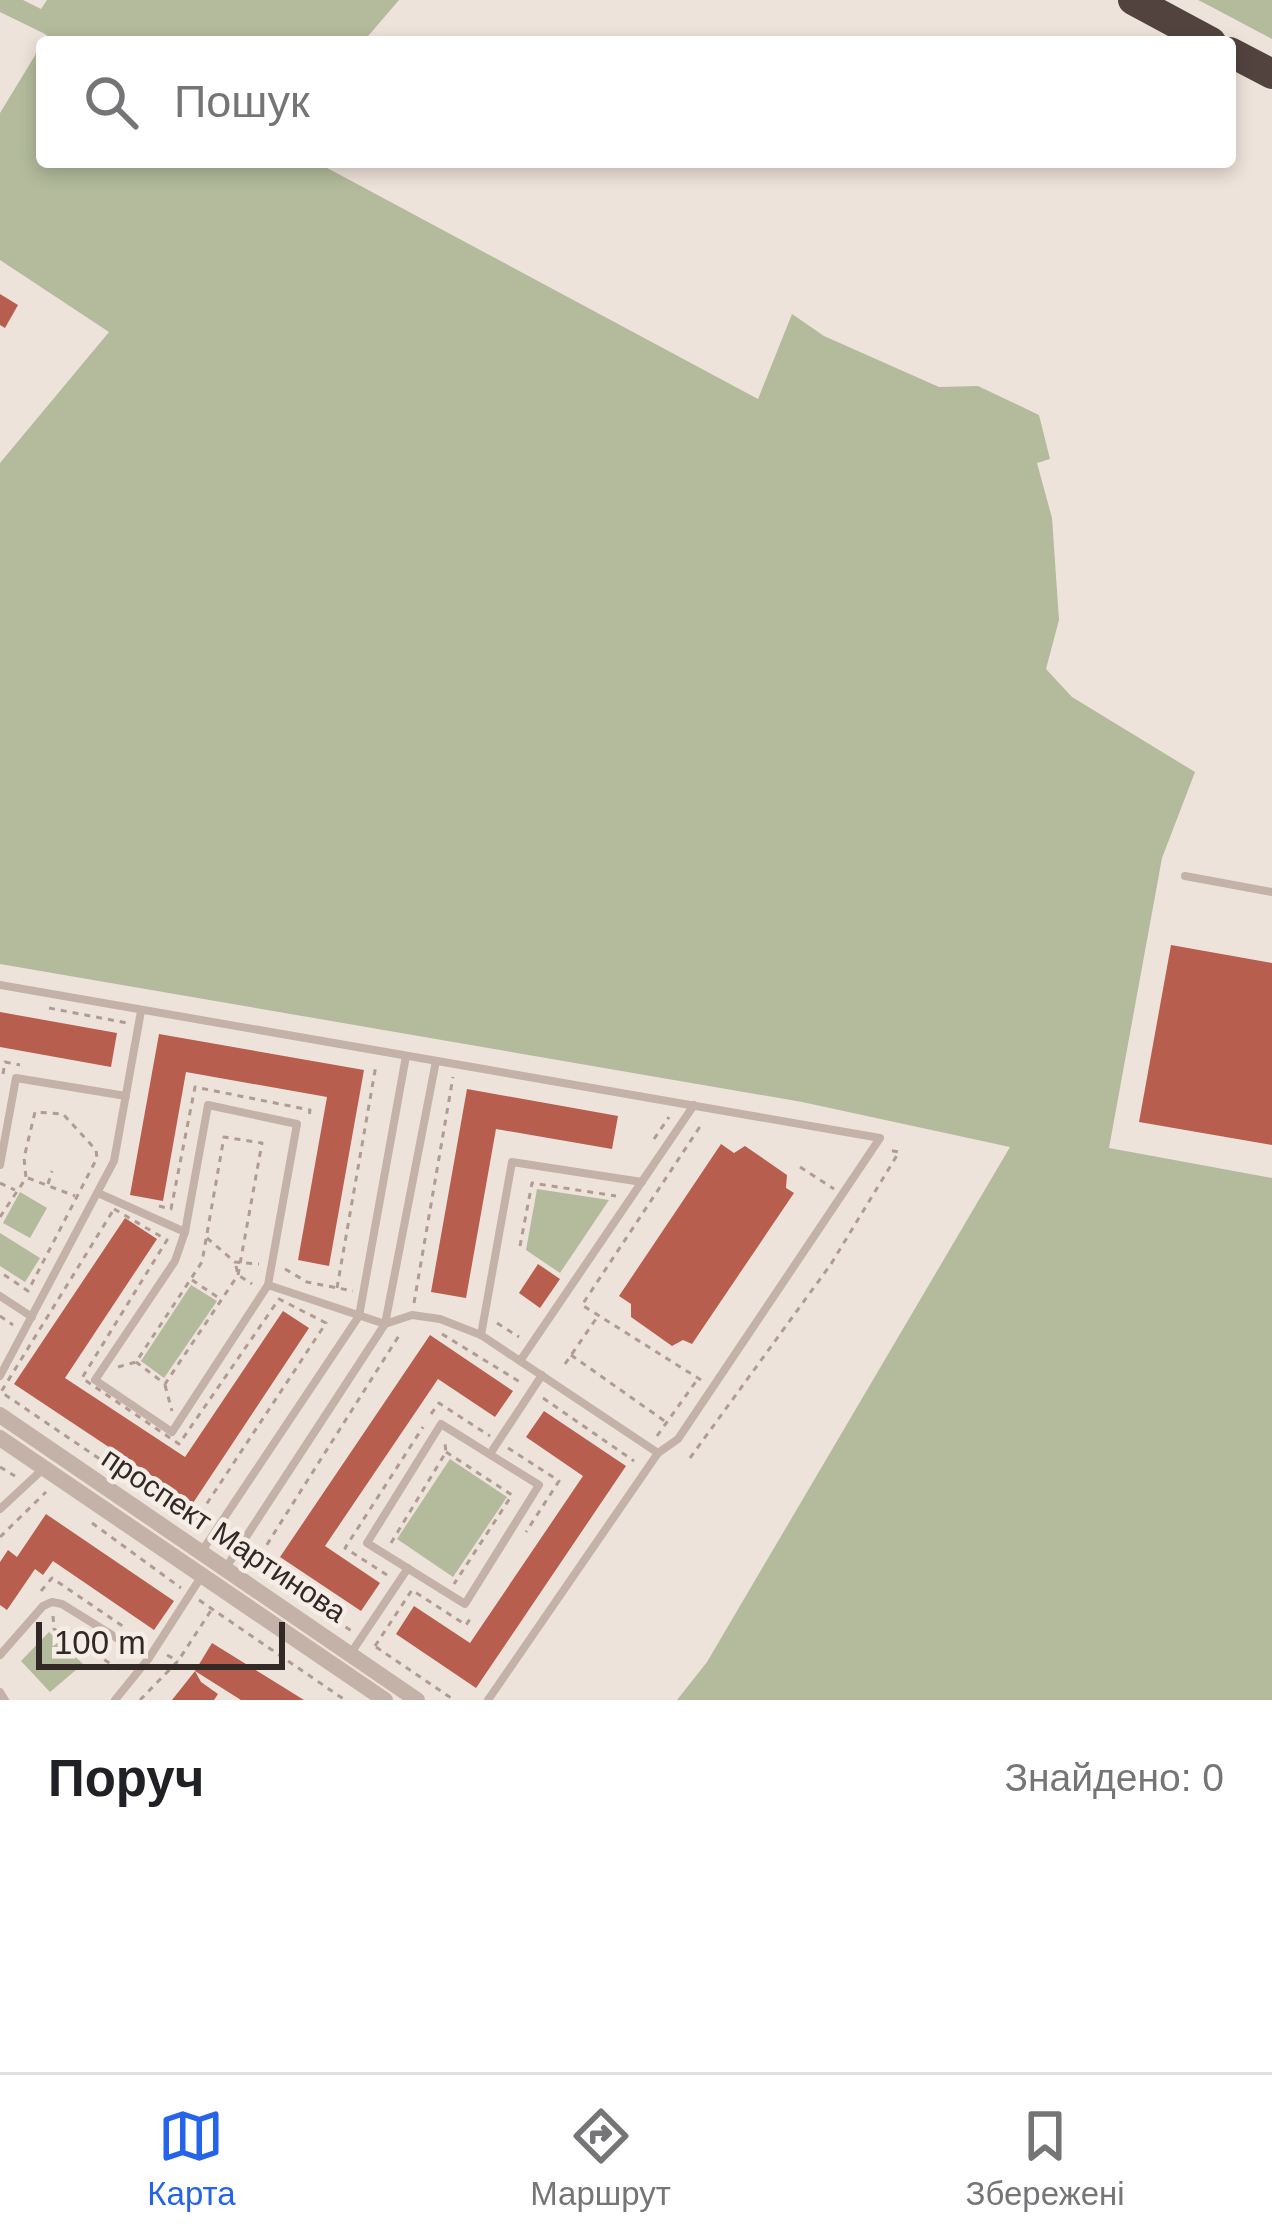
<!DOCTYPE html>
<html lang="uk">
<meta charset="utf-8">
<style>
body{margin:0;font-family:Arial,sans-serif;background:#f2f2f2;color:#202124}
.scale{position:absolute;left:36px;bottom:30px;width:249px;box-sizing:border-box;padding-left:12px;border:6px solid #322927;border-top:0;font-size:33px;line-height:42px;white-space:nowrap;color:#322927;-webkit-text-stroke:9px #f6ede6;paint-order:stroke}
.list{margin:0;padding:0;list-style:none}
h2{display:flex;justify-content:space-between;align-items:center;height:156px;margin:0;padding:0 48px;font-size:51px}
h2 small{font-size:39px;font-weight:400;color:#757577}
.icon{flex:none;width:66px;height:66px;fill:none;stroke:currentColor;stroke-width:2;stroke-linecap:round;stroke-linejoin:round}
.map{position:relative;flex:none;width:1272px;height:1700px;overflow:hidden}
.search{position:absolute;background:#fff;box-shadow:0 6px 18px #0003;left:36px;right:36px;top:36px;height:132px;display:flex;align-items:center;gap:30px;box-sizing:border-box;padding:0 42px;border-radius:12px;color:#757577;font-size:45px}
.sheet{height:372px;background:#fff}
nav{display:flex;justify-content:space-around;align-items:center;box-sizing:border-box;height:168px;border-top:3px solid #e0e0e0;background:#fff;font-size:33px;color:#757577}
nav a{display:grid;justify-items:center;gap:6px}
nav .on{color:#2563eb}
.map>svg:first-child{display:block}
.green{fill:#b3bb9c}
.building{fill:#b75e4f}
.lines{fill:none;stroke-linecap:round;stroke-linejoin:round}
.path{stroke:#b09c92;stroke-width:3;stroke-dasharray:6 6;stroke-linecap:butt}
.lane{stroke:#c4b2a8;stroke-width:8}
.street{stroke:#c4b2a8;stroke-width:16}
.highway{stroke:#52433f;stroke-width:30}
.labels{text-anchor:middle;stroke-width:9;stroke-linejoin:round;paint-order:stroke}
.street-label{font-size:30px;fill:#322927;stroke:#f6ede6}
</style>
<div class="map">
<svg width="1272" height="1700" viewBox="0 0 1272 1700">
<rect width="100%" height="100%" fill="#eee3da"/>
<g class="green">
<path d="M0,0H23L41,9L47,0H399L363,42H43L47,35L0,12Z"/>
<path d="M1198,0H1272V39L1206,4Z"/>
<path d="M42,44V162H316L758,399L792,314L824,336L939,387L978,386L1039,415L1050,459L1037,463L1052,518L1059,620L1046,669L1072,697L1195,772L1162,858L1109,1148L1272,1178V1700H677L707,1662L1010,1147L802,1102L0,964V463L109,332L0,260V113Z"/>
<path d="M537,1189L609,1200L560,1273L526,1250Z"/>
<path d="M20,1192L47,1208L30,1238L3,1223Z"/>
<path d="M0,1233L40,1258L25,1282L0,1266Z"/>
<path d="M191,1285L217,1301L164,1378L141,1361Z"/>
<path d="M450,1459L507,1497L453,1577L397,1539Z"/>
<path d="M49,1632L83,1664L50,1692L21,1661Z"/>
</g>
<g class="building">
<path d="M0,294L18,305L5,328L0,325Z"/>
<path d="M1171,945L1272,963V1145L1139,1122Z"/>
<path d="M0,1012L117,1033L111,1067L0,1047Z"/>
<path d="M159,1034L364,1070L329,1266L298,1260L327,1097L186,1072L163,1201L130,1195Z"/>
<path d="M467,1089L618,1116L612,1149L496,1129L466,1298L431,1292Z"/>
<path d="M721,1144L734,1153L745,1146L787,1175L786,1188L794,1193L692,1344L683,1340L672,1346L631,1317V1304L619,1296Z"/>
<path d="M125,1218L157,1239L65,1378L185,1457L283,1311L309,1328L193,1503L14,1384Z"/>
<path d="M538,1264L560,1279L540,1308L519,1293Z"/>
<path d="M430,1335L513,1391L495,1417L438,1379L325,1546L380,1583L361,1611L280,1557Z"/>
<path d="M544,1411L626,1466L476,1688L396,1634L414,1606L470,1643L583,1476L526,1437Z"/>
<path d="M46,1514L174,1601L154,1630L53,1561L43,1575L35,1569L7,1610L0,1605V1562L8,1550L17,1557Z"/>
<path d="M212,1643L304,1700H241L195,1671Z"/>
<path d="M195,1671L201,1682L218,1694L214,1700H172Z"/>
</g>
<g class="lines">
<g class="path">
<path d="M49,1008L127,1023"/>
<path d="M3,1074L5,1062L20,1065"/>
<path d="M654,1139L669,1117"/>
<path d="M800,1167L834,1189"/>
<path d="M28,1178L75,1196"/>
<path d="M0,1183L15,1190"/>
<path d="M48,1184L52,1171"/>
<path d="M159,1206L171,1209L195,1087L310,1110L309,1117"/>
<path d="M114,1209L167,1240L82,1378L179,1444L279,1299L326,1323L194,1523L1,1392Z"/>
<path d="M0,1217L26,1178L24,1158L35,1112L63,1114L96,1150L97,1158L28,1291L0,1272"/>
<path d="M207,1238L235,1262L259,1264"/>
<path d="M520,1246L532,1183L616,1196"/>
<path d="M236,1266L238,1275L252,1284"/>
<path d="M285,1269L307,1282L353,1291"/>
<path d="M192,1280L219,1298"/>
<path d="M337,1288L376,1065"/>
<path d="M414,1303L453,1077"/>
<path d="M0,1316L13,1325"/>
<path d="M497,1323L519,1337"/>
<path d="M442,1334L520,1382"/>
<path d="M571,1355L666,1422"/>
<path d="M565,1364L598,1316"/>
<path d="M118,1367L136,1362L202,1262L224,1137L262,1143L238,1275L165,1384L136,1362"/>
<path d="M701,1380L582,1305L703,1122"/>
<path d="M165,1385L172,1411"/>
<path d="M543,1398L634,1461"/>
<path d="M431,1414L439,1403L490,1436"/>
<path d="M657,1436L697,1380"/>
<path d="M508,1448L559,1481L526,1532"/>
<path d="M446,1452L512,1495L454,1584"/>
<path d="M690,1458L831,1264L899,1152L887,1150"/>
<path d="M0,1467L15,1476"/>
<path d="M92,1523L181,1588"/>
<path d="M0,1537L46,1492"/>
<path d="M391,1543L446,1452L445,1444"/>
<path d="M246,1560L353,1632"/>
<path d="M254,1565L400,1334"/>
<path d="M387,1575L345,1548L423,1427"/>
<path d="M41,1591L52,1578L124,1627"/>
<path d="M199,1600L345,1700"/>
<path d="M53,1616L54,1629L121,1670"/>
<path d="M375,1646L412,1590L466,1625L472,1616"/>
<path d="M376,1647L454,1700"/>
<path d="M167,1655L178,1661"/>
<path d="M140,1700L178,1661L212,1609"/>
</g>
<g class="lane">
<path d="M1185,876L1272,892"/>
<path d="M0,985L880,1138L678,1439L658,1453L488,1700"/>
<path d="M208,1105L297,1124L268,1285L172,1432L95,1380L175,1261L185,1232Z"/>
<path d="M0,1165L16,1078L126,1096"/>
<path d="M98,1193L185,1232"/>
<path d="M268,1285L385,1324L412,1315L440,1319L481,1335L658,1453"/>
<path d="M0,1296L32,1317"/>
<path d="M481,1335L512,1162L642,1182"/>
<path d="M520,1361L694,1105"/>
<path d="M0,1376L114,1161L141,1011"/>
<path d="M441,1424L539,1485L465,1604L367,1543Z"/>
<path d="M490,1454L542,1375"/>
<path d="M0,1509L43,1469"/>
<path d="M202,1551L359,1316L406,1056"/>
<path d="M227,1566L385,1324L436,1061"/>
<path d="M351,1653L408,1568"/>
<path d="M0,1655L43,1606L52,1602L62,1604L149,1658L201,1577"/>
<path d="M0,1692L5,1700"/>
<path d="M115,1700L149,1658"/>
</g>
<g class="street">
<path d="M0,1415L417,1700"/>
<path d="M0,1438L385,1700"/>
</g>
<g class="highway">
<path d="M1133,0L1211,42"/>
<path d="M1230,52L1272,74"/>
</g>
</g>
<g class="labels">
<g class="street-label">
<text transform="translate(224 1535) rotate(34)" y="10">проспект Мартинова</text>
</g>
</g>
</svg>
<div class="scale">100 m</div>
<div class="search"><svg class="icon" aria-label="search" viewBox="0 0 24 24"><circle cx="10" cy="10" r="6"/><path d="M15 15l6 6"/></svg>Пошук</div>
</div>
<section class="sheet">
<h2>Поруч<small>Знайдено: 0</small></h2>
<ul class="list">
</ul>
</section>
<nav>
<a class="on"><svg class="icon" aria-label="map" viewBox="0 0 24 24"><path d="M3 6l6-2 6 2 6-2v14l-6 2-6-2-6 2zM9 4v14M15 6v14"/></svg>Карта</a>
<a><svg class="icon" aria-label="directions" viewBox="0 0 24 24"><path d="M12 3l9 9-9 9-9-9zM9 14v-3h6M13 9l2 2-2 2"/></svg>Маршрут</a>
<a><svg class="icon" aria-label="saved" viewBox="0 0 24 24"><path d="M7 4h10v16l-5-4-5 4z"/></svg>Збережені</a>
</nav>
